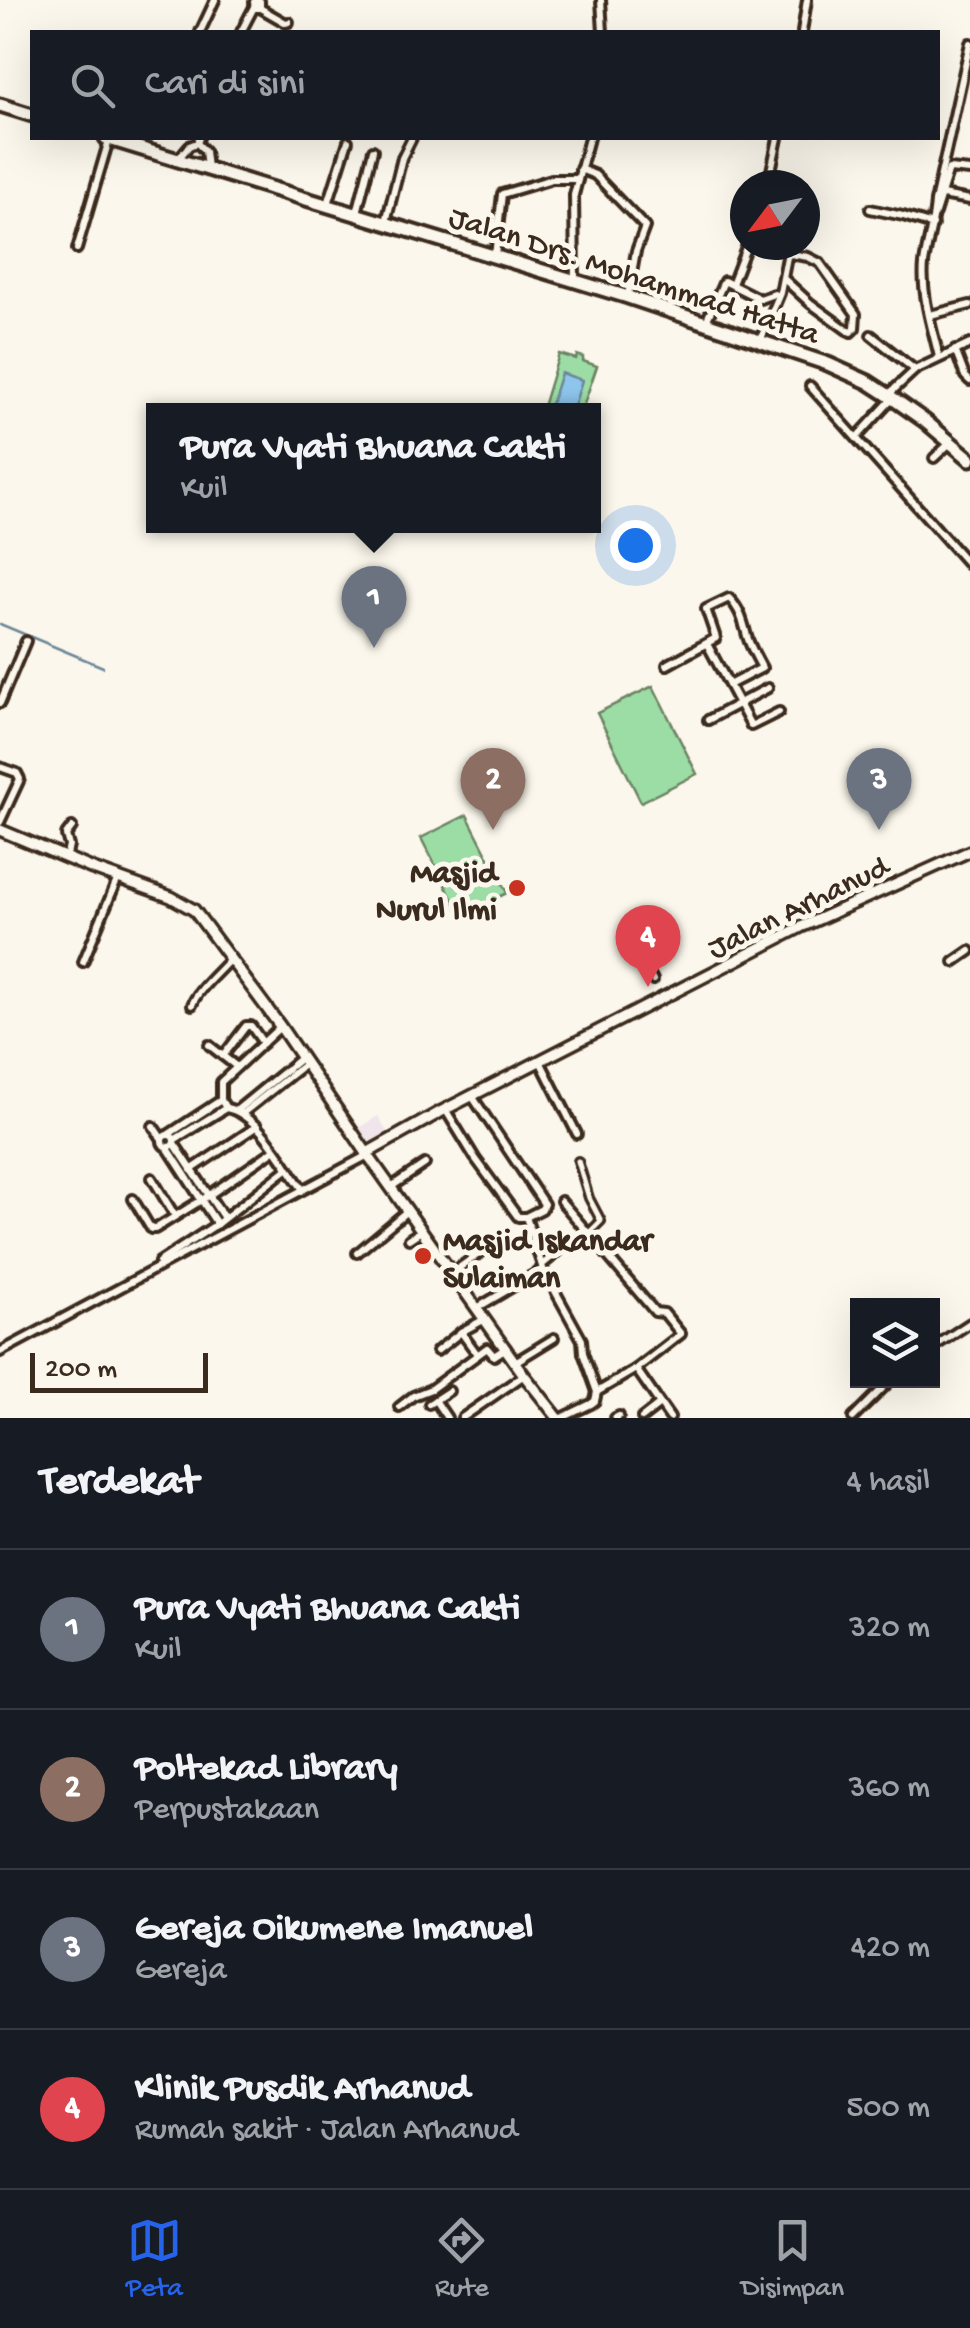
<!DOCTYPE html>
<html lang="id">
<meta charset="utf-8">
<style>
body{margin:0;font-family:"Gochi Hand",sans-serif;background:#242831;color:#f1f3f6}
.controls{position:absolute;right:30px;bottom:30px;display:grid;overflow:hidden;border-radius:0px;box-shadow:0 10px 40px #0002}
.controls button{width:90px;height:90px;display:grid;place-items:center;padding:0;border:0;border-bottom:2px solid #363941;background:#171b24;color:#f1f3f6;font:50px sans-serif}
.compass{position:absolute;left:730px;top:170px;width:90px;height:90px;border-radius:50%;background:#171b24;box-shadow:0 10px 40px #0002;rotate:238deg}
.scale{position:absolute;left:30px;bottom:25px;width:178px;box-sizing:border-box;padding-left:10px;border:5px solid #3b2a1e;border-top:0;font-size:28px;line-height:35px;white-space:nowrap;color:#3b2a1e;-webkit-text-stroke:8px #fbf7ec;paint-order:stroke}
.you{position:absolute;left:635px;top:545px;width:35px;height:35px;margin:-25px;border:8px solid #fff;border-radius:50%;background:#1a73e8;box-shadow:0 0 0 15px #1a73e833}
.badge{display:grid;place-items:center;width:65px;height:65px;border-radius:50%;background:#2563eb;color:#fff;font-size:32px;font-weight:700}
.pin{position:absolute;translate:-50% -82px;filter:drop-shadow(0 2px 5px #0008)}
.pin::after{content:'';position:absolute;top:52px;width:35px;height:30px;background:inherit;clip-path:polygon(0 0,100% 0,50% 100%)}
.popup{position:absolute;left:146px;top:403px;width:455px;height:130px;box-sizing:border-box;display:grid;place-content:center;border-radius:0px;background:#171b24;filter:drop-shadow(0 2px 8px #0005);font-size:32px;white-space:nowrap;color:#9ea1a6}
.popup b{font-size:38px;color:#f1f3f6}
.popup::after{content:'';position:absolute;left:50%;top:100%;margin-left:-20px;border:20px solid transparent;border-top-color:#171b24}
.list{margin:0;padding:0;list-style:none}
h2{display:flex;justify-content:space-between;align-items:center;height:130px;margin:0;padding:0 40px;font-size:42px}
h2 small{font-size:32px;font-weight:400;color:#9ea1a6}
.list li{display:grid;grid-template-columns:65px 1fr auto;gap:30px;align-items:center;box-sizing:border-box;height:160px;padding:0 40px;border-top:2px solid #363941}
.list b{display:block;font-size:38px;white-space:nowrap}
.list p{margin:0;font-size:32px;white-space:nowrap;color:#9ea1a6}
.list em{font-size:32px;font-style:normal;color:#9ea1a6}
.icon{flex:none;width:55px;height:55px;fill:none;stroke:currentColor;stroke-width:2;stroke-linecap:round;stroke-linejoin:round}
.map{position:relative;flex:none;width:970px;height:1418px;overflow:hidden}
.search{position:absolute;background:#171b24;box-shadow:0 10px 40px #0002;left:30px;right:30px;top:30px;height:110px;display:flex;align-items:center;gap:25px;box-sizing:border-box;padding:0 35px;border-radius:0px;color:#9ea1a6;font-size:38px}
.sheet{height:770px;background:#171b24}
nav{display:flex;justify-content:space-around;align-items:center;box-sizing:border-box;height:140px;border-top:2px solid #363941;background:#171b24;font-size:28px;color:#9ea1a6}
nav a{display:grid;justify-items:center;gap:5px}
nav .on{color:#2563eb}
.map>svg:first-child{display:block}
.built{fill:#f0e5eb}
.green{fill:#9cdca5;stroke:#6c8362;stroke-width:2.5}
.water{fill:#8dc5eb;stroke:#6c8799;stroke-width:2.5}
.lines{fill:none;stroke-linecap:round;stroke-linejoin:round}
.stream{stroke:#6c8799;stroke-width:2.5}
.pedestrian-casing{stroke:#3b2a1e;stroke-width:12}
.minor-casing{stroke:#3b2a1e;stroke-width:14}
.tertiary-casing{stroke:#3b2a1e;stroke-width:16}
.primary-casing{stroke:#3b2a1e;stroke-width:19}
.pedestrian{stroke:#fbf7ec;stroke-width:5}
.minor{stroke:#fbf7ec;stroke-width:6}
.tertiary{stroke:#fbf7ec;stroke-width:9}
.primary{stroke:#fbf7ec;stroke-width:11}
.poi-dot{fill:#c8321e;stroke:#fbf7ec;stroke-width:4}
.labels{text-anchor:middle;stroke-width:10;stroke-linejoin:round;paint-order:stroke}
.street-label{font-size:32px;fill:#3b2a1e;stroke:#fbf7ec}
.poi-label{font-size:32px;font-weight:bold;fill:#3b2a1e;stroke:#fbf7ec;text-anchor:end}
</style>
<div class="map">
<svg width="970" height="1418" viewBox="0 0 970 1418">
<rect width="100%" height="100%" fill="#fbf7ec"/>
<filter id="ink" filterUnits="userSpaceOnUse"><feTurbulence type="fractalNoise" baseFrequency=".01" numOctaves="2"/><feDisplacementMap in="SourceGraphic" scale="20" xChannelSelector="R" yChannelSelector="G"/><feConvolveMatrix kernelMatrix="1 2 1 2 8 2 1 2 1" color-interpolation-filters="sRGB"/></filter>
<g filter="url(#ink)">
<path class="built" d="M378,1116L388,1134L374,1141H367L357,1129Z"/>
<g class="green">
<path d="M559,354L576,359L577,355L583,357V361L597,366L582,410H542Z"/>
<path d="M653,686L697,774L641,802L597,713Z"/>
<path d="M467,815L507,893L461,916L421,838Z"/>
</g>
<path class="water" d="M561,373L582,380L573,410H549Z"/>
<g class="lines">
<path class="stream" d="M0,624L103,667"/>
<g class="pedestrian-casing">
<path id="pedestrian" d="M578,1161L589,1198L601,1221L589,1233"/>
</g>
<g class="minor-casing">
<g id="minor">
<path d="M601,0L603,32"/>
<path d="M260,8H255L254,2L260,1V8L286,23L289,22"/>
<path d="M200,32L215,0"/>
<path d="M241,32L254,7"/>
<path d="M802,32L807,0"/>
<path d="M197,143L205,151L207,168"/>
<path d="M178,159L189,146L197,143L199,138"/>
<path d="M580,169L595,175L645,227L636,251L628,295"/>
<path d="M768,185L778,138"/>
<path d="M942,195L970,200"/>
<path d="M328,204L348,141"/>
<path d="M870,209L903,216L933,225"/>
<path d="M357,213L373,150"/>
<path d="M935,213L949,169L970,171"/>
<path d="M386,222L402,158L412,138"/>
<path d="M77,249L109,140"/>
<path d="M495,256L502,194L552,179H578"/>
<path d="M575,279L574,195L589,138"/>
<path d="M732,284L747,245"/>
<path d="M930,315L970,305"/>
<path d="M706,322L724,281L760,299L774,294"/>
<path d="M871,335L915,370"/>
<path d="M760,341L780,293L787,257L790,254L808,257L820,263L856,314L855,328L851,332L847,330L810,303L784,279"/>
<path d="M955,350L965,376L970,381"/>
<path d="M939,357C932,327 921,294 924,264C927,243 934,223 935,202L970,43"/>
<path d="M810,386L970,566"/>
<path d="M888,395L915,370L970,344"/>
<path d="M857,437L893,398"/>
<path d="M934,458L950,443"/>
<path d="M707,644L751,726L779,712"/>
<path d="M667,665L716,638L706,609L729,598C740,609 743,621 747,636C750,647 757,658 762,668L729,685"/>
<path d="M0,703L26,641"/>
<path d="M708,720L768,688"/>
<path d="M0,767L17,773L20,779L0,822"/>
<path d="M66,857L69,846L66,835L72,827"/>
<path d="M632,942L653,980"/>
<path d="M83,962L118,878"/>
<path d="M954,962L970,951"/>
<path d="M192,1005C198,989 218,973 230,959"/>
<path d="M209,1045L237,1067"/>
<path d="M223,1056L246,1026H251L263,1043"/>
<path d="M540,1061L577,1134"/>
<path d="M472,1096L544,1204L542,1209L526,1217"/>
<path d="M226,1108L221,1100V1082L280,1027"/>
<path d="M445,1109L475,1158L518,1217H526L543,1269L582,1340L583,1353L597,1392"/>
<path d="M237,1110L302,1057"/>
<path d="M243,1113L306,1063"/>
<path d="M153,1126L162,1139"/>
<path d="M169,1134L221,1100"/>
<circle cx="168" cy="1141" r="6"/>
<path d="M174,1140L226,1108C257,1113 283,1162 301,1187"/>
<path d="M174,1143L224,1218"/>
<path d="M167,1147L217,1224"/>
<path d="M191,1170L257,1126"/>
<path d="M152,1178L175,1216"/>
<path d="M391,1187L425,1164"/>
<path d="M133,1199L151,1229H155L208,1196L274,1150"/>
<path d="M561,1201L655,1312L664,1313L681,1334L636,1369L597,1392L595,1401L591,1404L562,1418"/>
<path d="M409,1239L421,1231"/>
<path d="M357,1253L407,1211"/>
<path d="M159,1262L217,1224L287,1169"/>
<path d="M542,1265L566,1245L573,1249L589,1236"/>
<path d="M452,1273L484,1250"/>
<path d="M477,1308L543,1269"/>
<path d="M461,1332L477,1354"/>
<path d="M932,1348L970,1323"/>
<path d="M437,1351L461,1332L485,1319"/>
<path d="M0,1352L368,1155"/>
<path d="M515,1362L554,1338"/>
<path d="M636,1369L670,1418"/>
<path d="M435,1400L447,1418"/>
<path d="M429,1404L449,1391"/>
<path d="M399,1407L413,1396L431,1389L487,1348L494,1356L506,1348"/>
<path d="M462,1418L524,1375"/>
<path d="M615,1418L619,1416"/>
<path d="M642,1418L660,1404"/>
<path d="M853,1418L891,1380"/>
</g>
</g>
<g class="tertiary-casing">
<g id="tertiary">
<path d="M0,830L93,869L171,897L194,910L280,1026L370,1158L524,1375L558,1418"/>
<path d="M367,1153L442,1111L801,927L970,851"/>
</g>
</g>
<g class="primary-casing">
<g id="primary">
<path d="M0,105L32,115"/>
<path d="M106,138L628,297L828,364L868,382L888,395L925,421L970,459"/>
</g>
</g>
<use href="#pedestrian" class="pedestrian"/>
<use href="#minor" class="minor"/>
<use href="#tertiary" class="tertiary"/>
<use href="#primary" class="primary"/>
</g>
</g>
<g class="poi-dot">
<circle cx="517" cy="888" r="10"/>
<circle cx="423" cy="1256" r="10"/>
</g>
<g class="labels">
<g class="street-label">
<text transform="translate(635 273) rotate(18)" y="11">Jalan Drs. Mohammad Hatta</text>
<text transform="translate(797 905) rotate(-26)" y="11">Jalan Arhanud</text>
</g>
<g class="poi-label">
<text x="497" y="881">Masjid<tspan x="497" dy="37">Nurul Ilmi</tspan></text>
<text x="443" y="1249" text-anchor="start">Masjid Iskandar<tspan x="443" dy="37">Sulaiman</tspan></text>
</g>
</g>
</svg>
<div class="controls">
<button><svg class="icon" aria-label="layers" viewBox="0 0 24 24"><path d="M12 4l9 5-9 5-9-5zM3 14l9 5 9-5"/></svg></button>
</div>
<svg class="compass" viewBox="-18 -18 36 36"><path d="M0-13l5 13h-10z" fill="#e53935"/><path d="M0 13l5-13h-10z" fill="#9ea1a6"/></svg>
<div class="scale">200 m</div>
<div class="you"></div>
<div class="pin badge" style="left:374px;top:648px;background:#6b7280">1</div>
<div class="popup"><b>Pura Vyati Bhuana Cakti</b>Kuil</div>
<div class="pin badge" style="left:493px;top:830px;background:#8d6e63">2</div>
<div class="pin badge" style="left:879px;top:830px;background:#6b7280">3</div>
<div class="pin badge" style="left:648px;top:987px;background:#e0444e">4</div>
<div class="search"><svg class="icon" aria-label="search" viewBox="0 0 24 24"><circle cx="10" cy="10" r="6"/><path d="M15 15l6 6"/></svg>Cari di sini</div>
</div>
<section class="sheet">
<h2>Terdekat<small>4 hasil</small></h2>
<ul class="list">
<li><span class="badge" style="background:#6b7280">1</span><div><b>Pura Vyati Bhuana Cakti</b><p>Kuil</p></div><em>320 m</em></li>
<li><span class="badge" style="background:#8d6e63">2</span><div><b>Poltekad Library</b><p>Perpustakaan</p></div><em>360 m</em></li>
<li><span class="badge" style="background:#6b7280">3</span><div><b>Gereja Oikumene Imanuel</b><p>Gereja</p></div><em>420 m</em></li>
<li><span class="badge" style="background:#e0444e">4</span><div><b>Klinik Pusdik Arhanud</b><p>Rumah sakit · Jalan Arhanud</p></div><em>500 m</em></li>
</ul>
</section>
<nav>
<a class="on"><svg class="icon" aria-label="map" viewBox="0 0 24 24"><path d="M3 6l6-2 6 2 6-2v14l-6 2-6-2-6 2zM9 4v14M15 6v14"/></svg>Peta</a>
<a><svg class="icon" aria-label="directions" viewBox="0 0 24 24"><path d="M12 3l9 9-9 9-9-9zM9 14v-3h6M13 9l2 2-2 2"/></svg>Rute</a>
<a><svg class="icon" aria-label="saved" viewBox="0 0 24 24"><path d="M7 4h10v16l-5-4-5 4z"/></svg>Disimpan</a>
</nav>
